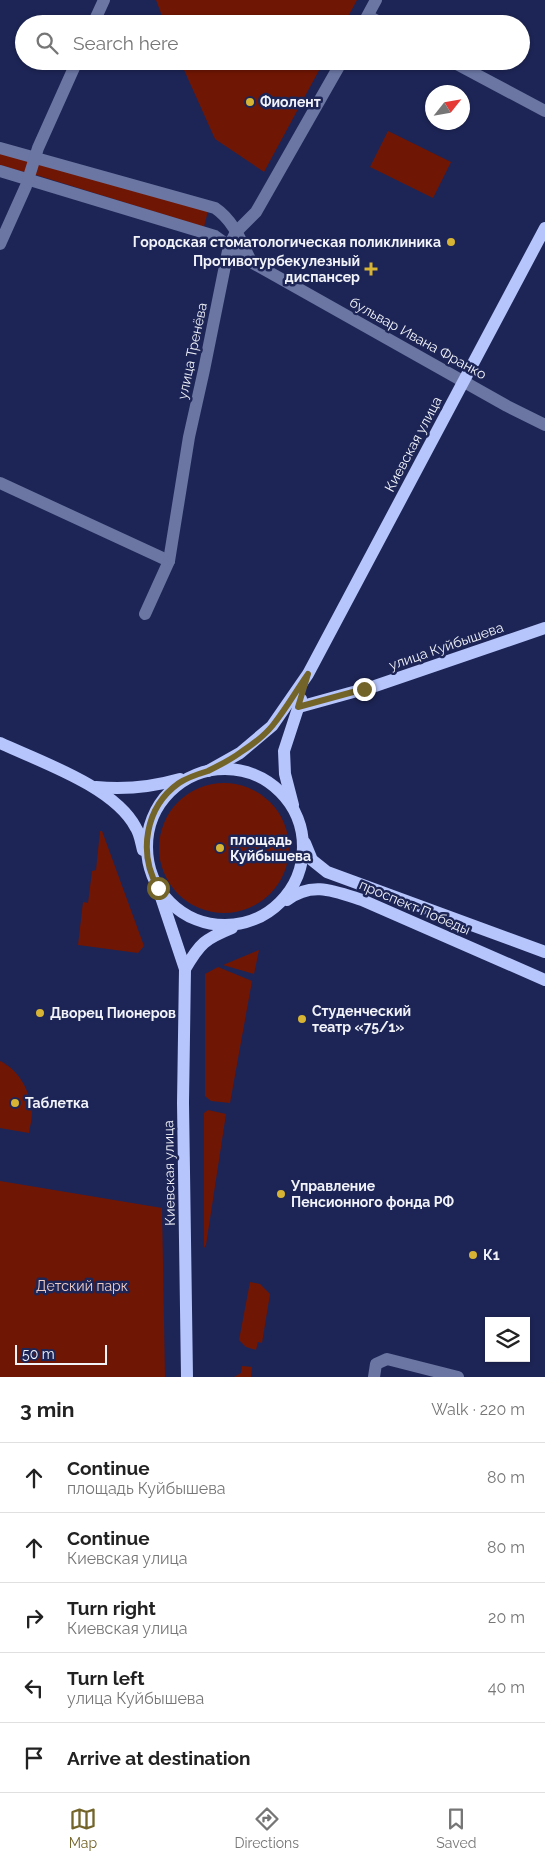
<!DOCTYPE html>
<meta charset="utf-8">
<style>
body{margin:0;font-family:Raleway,sans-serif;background:#f6f6f6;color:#222}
.controls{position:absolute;right:15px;bottom:15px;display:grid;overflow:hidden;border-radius:0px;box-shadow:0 1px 4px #0004}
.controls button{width:45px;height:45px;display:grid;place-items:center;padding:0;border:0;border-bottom:1px solid #e0e0e0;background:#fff;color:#222;font:25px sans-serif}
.compass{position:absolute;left:425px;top:85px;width:45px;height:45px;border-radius:50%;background:#fff;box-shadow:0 1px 4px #0004;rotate:59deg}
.scale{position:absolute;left:15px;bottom:12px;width:92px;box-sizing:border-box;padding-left:5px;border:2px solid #f1f3f9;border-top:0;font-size:14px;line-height:18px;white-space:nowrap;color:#f1f3f9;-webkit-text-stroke:4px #1d2556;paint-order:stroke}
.stop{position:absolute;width:15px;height:15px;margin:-11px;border:4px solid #73642a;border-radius:50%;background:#fff}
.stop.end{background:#73642a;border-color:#fff;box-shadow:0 1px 5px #0008}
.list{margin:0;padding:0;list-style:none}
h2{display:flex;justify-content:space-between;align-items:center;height:65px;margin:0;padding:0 20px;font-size:21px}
h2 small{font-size:16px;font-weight:400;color:#767676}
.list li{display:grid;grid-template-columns:32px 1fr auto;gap:15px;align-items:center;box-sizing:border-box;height:70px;padding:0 20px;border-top:1px solid #e0e0e0}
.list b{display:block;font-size:19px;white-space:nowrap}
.list p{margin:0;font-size:16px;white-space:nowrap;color:#767676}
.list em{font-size:16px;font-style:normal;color:#767676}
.icon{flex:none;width:28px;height:28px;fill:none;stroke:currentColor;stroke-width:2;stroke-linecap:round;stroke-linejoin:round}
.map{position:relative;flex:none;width:545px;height:1377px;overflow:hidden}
.search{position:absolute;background:#fff;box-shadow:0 1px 4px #0004;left:15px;right:15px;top:15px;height:55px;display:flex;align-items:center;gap:12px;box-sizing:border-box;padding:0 18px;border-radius:28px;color:#767676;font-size:19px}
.sheet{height:415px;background:#fff}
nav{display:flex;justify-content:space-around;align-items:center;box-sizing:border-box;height:70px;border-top:1px solid #e0e0e0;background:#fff;font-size:14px;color:#767676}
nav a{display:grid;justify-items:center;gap:2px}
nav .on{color:#73642a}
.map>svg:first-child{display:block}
.green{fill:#701604}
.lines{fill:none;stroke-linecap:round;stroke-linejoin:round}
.minor{stroke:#6b76a3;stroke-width:12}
.major{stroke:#b6c5fc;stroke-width:12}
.route{stroke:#73642a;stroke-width:6}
.poi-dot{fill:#d7b434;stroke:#1d2556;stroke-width:2}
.labels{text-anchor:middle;stroke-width:5;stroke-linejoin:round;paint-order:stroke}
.poi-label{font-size:14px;font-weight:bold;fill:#f1f3f9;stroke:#1d2556;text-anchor:start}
.street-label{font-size:14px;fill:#f1f3f9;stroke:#1d2556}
.park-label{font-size:14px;fill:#edcdc6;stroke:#1d2556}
</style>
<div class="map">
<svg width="545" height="1377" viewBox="0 0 545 1377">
<rect width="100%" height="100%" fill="#1d2556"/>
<g class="green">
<path d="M156,0H357L344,24H165Z"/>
<path d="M180,61H324L264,172L215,139Z"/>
<path d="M388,131L451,162L433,198L370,167Z"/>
<path d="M0,153L30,161L27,173L0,165Z"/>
<path d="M36,163L208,211L204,227L33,174Z"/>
<circle cx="224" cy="848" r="65"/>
<path d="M100,831H102L144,946L138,953L78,945L83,902L88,903L92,871L96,870Z"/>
<path d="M259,950L254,974L223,965Z"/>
<path d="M218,967L252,981L230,1103L211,1101L205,1096V974Z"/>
<path d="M0,1061C19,1070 31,1092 32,1113C32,1119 30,1126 29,1133L0,1128Z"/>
<path d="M208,1110L226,1114L206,1245L204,1248V1113Z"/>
<path d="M0,1181L162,1208L165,1377H0Z"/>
<path d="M250,1282L260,1284L270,1294L262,1343L258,1342L256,1350L246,1347L239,1340Z"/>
<path d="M242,1366L252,1367L251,1377H234L241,1373Z"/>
</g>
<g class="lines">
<g class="minor">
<path d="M368,16L383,24"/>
<path d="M93,24L104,0"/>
<path d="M363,24L376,0"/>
<path d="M451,61L545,111"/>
<path d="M0,148L215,208C233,220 241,241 250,259"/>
<path d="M0,171L215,236L251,262L507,406L545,425"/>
<path d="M0,244L26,186L38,148L77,61"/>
<path d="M0,483L169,561"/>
<path d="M145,614L169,561L189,437L204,370L229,246L236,232L256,212L342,61"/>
<path d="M374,1377L376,1364L387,1359L458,1377"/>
</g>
<g class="major">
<path d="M299,707L375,686L545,628"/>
<path d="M0,743C41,762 115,787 136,828C140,834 141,843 143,850"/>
<circle cx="225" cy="847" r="78"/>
<path d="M208,771L240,753L272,726L308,674L545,228"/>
<path d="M96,787C125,790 152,787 180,779"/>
<path d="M293,805L285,774L284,751L301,699"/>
<path d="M305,843L312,860L327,872L545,952"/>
<path d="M158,888L185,969L183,1103L187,1377"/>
<path d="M287,900C312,881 334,891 362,900L545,980"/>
<path d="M185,969C200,943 205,939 232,928"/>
</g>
</g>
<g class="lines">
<path class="route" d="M158,888C138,853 145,807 179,783C188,777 198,774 208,771C218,766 232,759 241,752C252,745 265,735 273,725C286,709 296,691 308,674L298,707L364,689"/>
</g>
<g class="poi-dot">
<circle cx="250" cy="102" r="5"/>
<circle cx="451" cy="242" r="5"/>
<path d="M368.5 261.5h5v5h5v5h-5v5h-5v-5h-5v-5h5z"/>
<circle cx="220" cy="848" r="5"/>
<circle cx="40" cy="1013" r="5"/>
<circle cx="302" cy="1019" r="5"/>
<circle cx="15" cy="1103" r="5"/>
<circle cx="281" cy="1194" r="5"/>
<circle cx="473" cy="1255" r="5"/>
</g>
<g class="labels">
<g class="poi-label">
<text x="260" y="107">Фиолент</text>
<text x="441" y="247" text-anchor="end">Городская стоматологическая поликлиника</text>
<text x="360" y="266" text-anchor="end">Противотурбекулезный<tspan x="360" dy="16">диспансер</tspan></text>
<text x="230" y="845">площадь<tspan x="230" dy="16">Куйбышева</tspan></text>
<text x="312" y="1016">Студенческий<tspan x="312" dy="16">театр «75/1»</tspan></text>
<text x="50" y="1018">Дворец Пионеров</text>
<text x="25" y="1108">Таблетка</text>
<text x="291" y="1191">Управление<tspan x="291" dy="16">Пенсионного фонда РФ</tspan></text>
<text x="483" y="1260">К1</text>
</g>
<g class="street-label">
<text transform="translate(418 338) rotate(29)" y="5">бульвар Ивана Франко</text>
<text transform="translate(192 351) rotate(-78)" y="5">улица Тренёва</text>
<text transform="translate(413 444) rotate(-62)" y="5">Киевская улица</text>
<text transform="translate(446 646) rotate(-19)" y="5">улица Куйбышева</text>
<text transform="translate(415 907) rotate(23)" y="5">проспект Победы</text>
<text transform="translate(169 1173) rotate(-91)" y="5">Киевская улица</text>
</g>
<g class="park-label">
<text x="82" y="1291">Детский парк</text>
</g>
</g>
</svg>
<div class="controls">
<button><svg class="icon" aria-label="layers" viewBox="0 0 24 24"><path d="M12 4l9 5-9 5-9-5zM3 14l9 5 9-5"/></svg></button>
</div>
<svg class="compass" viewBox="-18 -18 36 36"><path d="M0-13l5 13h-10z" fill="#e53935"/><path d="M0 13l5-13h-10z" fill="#767676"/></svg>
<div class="scale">50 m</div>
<div class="stop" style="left:158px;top:888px"></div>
<div class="stop end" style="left:364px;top:689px"></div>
<div class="search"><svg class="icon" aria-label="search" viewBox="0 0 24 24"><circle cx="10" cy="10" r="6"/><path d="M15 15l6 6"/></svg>Search here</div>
</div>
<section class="sheet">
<h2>3 min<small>Walk · 220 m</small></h2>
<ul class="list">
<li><svg class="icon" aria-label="ahead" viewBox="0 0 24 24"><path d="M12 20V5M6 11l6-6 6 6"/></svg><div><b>Continue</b><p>площадь Куйбышева</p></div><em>80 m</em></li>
<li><svg class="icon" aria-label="ahead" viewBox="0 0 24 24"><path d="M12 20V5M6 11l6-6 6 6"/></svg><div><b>Continue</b><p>Киевская улица</p></div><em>80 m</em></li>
<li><svg class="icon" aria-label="right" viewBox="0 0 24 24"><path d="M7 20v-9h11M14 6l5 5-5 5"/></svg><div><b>Turn right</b><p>Киевская улица</p></div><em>20 m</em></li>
<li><svg class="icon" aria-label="left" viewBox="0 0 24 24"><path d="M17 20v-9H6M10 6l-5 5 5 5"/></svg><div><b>Turn left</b><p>улица Куйбышева</p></div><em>40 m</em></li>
<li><svg class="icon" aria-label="arrive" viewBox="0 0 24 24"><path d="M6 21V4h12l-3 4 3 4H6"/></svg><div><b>Arrive at destination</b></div></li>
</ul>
</section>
<nav>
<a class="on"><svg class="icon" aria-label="map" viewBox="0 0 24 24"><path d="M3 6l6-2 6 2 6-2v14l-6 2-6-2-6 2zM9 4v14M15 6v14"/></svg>Map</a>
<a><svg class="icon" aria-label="directions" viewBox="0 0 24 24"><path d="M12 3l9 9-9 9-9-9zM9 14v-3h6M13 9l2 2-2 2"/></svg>Directions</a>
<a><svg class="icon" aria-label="saved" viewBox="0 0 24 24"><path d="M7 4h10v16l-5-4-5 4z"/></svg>Saved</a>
</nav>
